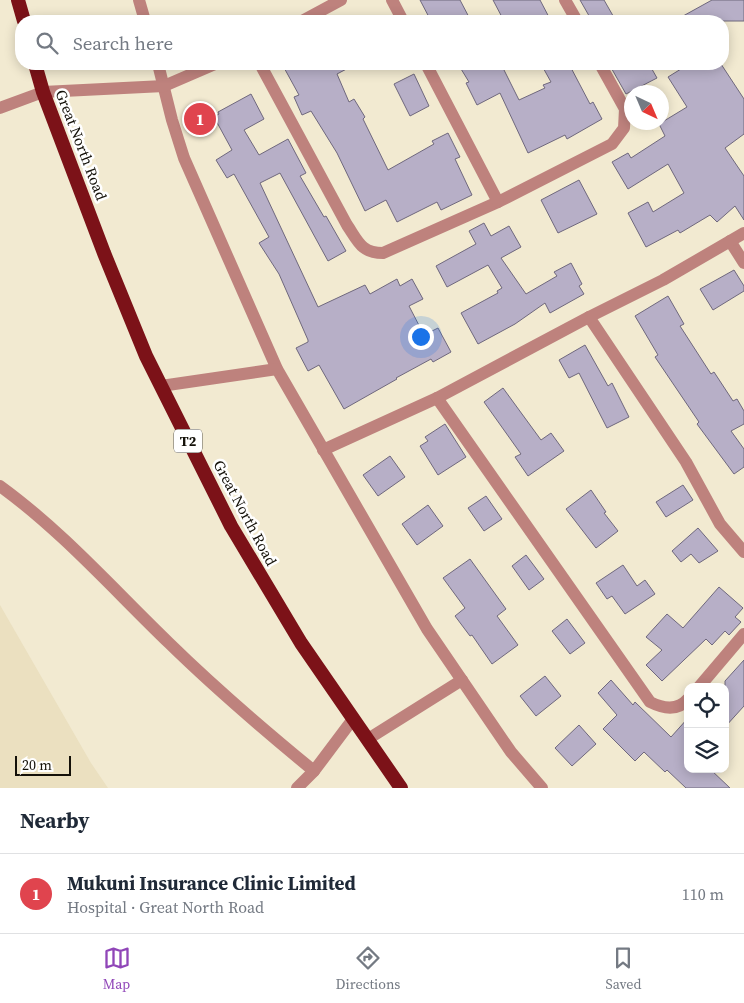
<!DOCTYPE html>
<meta charset="utf-8">
<style>
body{margin:0;font-family:"Source Serif 4",serif;background:#f6f6f7;color:#1f2937}
.controls{position:absolute;right:15px;bottom:15px;display:grid;overflow:hidden;border-radius:10px;box-shadow:0 2px 12px #0003}
.controls button{width:45px;height:45px;display:grid;place-items:center;padding:0;border:0;border-bottom:1px solid #e0e1e3;background:#fff;color:#1f2937;font:25px sans-serif}
.compass{position:absolute;left:624px;top:85px;width:45px;height:45px;border-radius:50%;background:#fff;box-shadow:0 2px 12px #0003;rotate:136deg}
.scale{position:absolute;left:15px;bottom:12px;width:56px;box-sizing:border-box;padding-left:5px;border:2px solid #141109;border-top:0;font-size:14px;line-height:18px;white-space:nowrap;color:#141109;-webkit-text-stroke:4px #fff;paint-order:stroke}
.you{position:absolute;left:420px;top:336px;width:18px;height:18px;margin:-12px;border:4px solid #fff;border-radius:50%;background:#1a73e8;box-shadow:0 0 0 8px #1a73e833}
.badge{display:grid;place-items:center;width:32px;height:32px;border-radius:50%;background:#9046b8;color:#fff;font-size:16px;font-weight:700}
.pin{position:absolute;translate:-50% -50%;border:2px solid #fff;box-shadow:0 1px 5px #0006}
.list{margin:0;padding:0;list-style:none}
h2{display:flex;justify-content:space-between;align-items:center;height:65px;margin:0;padding:0 20px;font-size:21px}
h2 small{font-size:16px;font-weight:400;color:#747a83}
.list li{display:grid;grid-template-columns:32px 1fr auto;gap:15px;align-items:center;box-sizing:border-box;height:80px;padding:0 20px;border-top:1px solid #e0e1e3}
.list b{display:block;font-size:19px;white-space:nowrap}
.list p{margin:0;font-size:16px;white-space:nowrap;color:#747a83}
.list em{font-size:16px;font-style:normal;color:#747a83}
.icon{flex:none;width:28px;height:28px;fill:none;stroke:currentColor;stroke-width:2;stroke-linecap:round;stroke-linejoin:round}
.map{position:relative;flex:none;width:744px;height:788px;overflow:hidden}
.search{position:absolute;background:#fff;box-shadow:0 2px 12px #0003;left:15px;right:15px;top:15px;height:55px;display:flex;align-items:center;gap:12px;box-sizing:border-box;padding:0 18px;border-radius:20px;color:#747a83;font-size:19px}
.sheet{height:145px;background:#fff}
nav{display:flex;justify-content:space-around;align-items:center;box-sizing:border-box;height:70px;border-top:1px solid #e0e1e3;background:#fff;font-size:14px;color:#747a83}
nav a{display:grid;justify-items:center;gap:2px}
nav .on{color:#9046b8}
.map>svg:first-child{display:block}
.built{fill:#ebe0c0}
.building{fill:#b7afc7;stroke:#6f687d}
.lines{fill:none;stroke-linecap:round;stroke-linejoin:round}
.minor{stroke:#be827d;stroke-width:12}
.trunk{stroke:#7c1218;stroke-width:14}
.labels{text-anchor:middle;stroke-width:5;stroke-linejoin:round;paint-order:stroke}
.shield{fill:#fff;stroke:#5a5853;stroke-width:1}
.shield-label{font-size:14px;font-weight:bold;fill:#141109}
.street-label{font-size:15px;fill:#141109;stroke:#fff}
</style>
<div class="map">
<svg width="744" height="788" viewBox="0 0 744 788">
<rect width="100%" height="100%" fill="#f2ead1"/>
<path class="built" d="M0,605L91,763L108,788H0Z"/>
<g class="building">
<path d="M420,0H460L471,21H431Z"/>
<path d="M493,0H540L551,21H504Z"/>
<path d="M580,0H604L616,21H592Z"/>
<path d="M712,0H744V21H674Z"/>
<path d="M282,64H356L337,74L349,102L354,99L365,117L363,119L388,170L434,144L432,141L448,133L460,157L455,159L472,195L441,210L437,202L397,222L386,200L365,211L337,153L311,111L302,115L294,97L299,95Z"/>
<path d="M458,64H501L519,100L545,88L543,85L551,82L541,64H569L590,104L593,102L602,119L567,139L565,135L528,153L500,93L477,105L466,83L469,82Z"/>
<path d="M609,64H649L657,78L626,94Z"/>
<path d="M689,64H721L744,99V134L725,148L744,176V220L735,206L717,222L710,215L680,233L678,230L646,247L628,213L648,202L653,212L684,193L668,164L628,189L612,162L628,153L631,158L665,136L659,124L687,107L668,77Z"/>
<path d="M414,74L429,106L410,116L394,84Z"/>
<path d="M251,94L264,119L244,130L259,155L288,139L306,173L300,176L324,217L326,216L346,251L328,261L280,173L260,183L318,307L365,285L370,294L397,279L400,286L412,279L423,299L409,306L424,335L438,328L451,352L433,362L431,359L396,378L397,379L344,409L319,365L308,371L296,348L308,342V340L279,274L259,243L269,237L234,174L227,178L216,160L232,150L214,117L219,114L218,112Z"/>
<path d="M579,180L597,214L558,233L541,200Z"/>
<path d="M484,223L491,236L509,226L521,247L501,258L526,294L557,276L554,272L571,263L582,284L579,286L584,294L550,313L545,303L515,324L478,344L461,313L498,293L497,291L502,288L488,265L447,287L436,266L476,244L469,231Z"/>
<path d="M734,270L744,286V291L713,310L700,289Z"/>
<path d="M668,296L684,324L680,326L711,374L714,372L733,401L737,399L744,411V424L731,431L744,449V467L734,474L697,424L699,422L655,357L658,355L635,316Z"/>
<path d="M585,345L608,386L612,383L629,417L607,428L579,373L569,378L559,360Z"/>
<path d="M503,388L541,440L551,433L564,451L528,476L515,457L521,454L484,402Z"/>
<path d="M445,424L466,457L438,475L420,446L428,441L425,437Z"/>
<path d="M390,456L405,477L378,496L363,475Z"/>
<path d="M683,485L693,500L666,517L656,502Z"/>
<path d="M591,490L606,512L604,513L618,531L596,548L566,509Z"/>
<path d="M486,496L502,519L484,531L468,508Z"/>
<path d="M428,505L443,526L417,545L402,524Z"/>
<path d="M698,528L718,551L699,563L691,554L681,562L672,551Z"/>
<path d="M526,555L544,579L529,590L512,566Z"/>
<path d="M470,559L506,609L497,616L518,645L492,664L472,635L470,636L455,616L465,608L443,578Z"/>
<path d="M623,565L637,586L645,580L655,594L625,614L612,596L607,599L596,583Z"/>
<path d="M719,587L743,608L735,617L741,622L729,635L725,631L712,645L706,639L662,681L646,665L662,650L646,637L667,614L683,628Z"/>
<path d="M567,619L585,643L570,654L552,631Z"/>
<path d="M744,660V706L725,727V681Z"/>
<path d="M545,676L561,696L536,716L520,696Z"/>
<path d="M611,680L633,705L635,702L671,737L688,718V769H710L730,788H686L667,770L665,772L644,752L635,761L603,729L617,715L598,693Z"/>
<path d="M579,725L596,744L572,766L555,748Z"/>
</g>
<g class="lines">
<g class="minor">
<path d="M139,0L145,21"/>
<path d="M392,0L403,21"/>
<path d="M565,0L577,21"/>
<path d="M302,21L341,0"/>
<path d="M158,64L172,120L184,158L277,369L427,629L511,752L542,788"/>
<path d="M260,64L347,225C358,241 361,253 383,253L498,202L612,144L624,128L625,109L600,64"/>
<path d="M426,64L498,202"/>
<path d="M0,108L43,92L164,86L215,64"/>
<path d="M730,241L744,263"/>
<path d="M589,317L686,462L720,524L744,552"/>
<path d="M161,386L277,369"/>
<path d="M437,398L650,702C662,708 677,712 688,699"/>
<path d="M323,450L437,398L589,317L663,280L744,233"/>
<path d="M0,486C62,531 114,590 169,643C215,688 264,730 314,771"/>
<path d="M699,687L744,634"/>
<path d="M368,739L462,680"/>
<path d="M297,788L314,771L353,719"/>
</g>
<g class="trunk">
<path d="M18,0L24,21"/>
<path d="M35,64L43,92L104,253L146,356L231,526L301,643L401,788"/>
</g>
</g>
<g class="labels">
<rect class="shield" x="174" y="429.5" width="28" height="23" rx="4"/>
<g class="shield-label">
<text x="188" y="446">T2</text>
</g>
<g class="street-label">
<text transform="translate(81 145) rotate(69)" y="5">Great North Road</text>
<text transform="translate(245 513) rotate(62)" y="5">Great North Road</text>
</g>
</g>
</svg>
<div class="controls">
<button><svg class="icon" aria-label="locate" viewBox="0 0 24 24"><circle cx="12" cy="12" r="6"/><path d="M12 2v4M12 18v4M2 12h4M18 12h4"/></svg></button>
<button><svg class="icon" aria-label="layers" viewBox="0 0 24 24"><path d="M12 4l9 5-9 5-9-5zM3 14l9 5 9-5"/></svg></button>
</div>
<svg class="compass" viewBox="-18 -18 36 36"><path d="M0-13l5 13h-10z" fill="#e53935"/><path d="M0 13l5-13h-10z" fill="#747a83"/></svg>
<div class="scale">20 m</div>
<div class="you"></div>
<div class="pin badge" style="left:200px;top:119px;background:#e0444e">1</div>
<div class="search"><svg class="icon" aria-label="search" viewBox="0 0 24 24"><circle cx="10" cy="10" r="6"/><path d="M15 15l6 6"/></svg>Search here</div>
</div>
<section class="sheet">
<h2>Nearby<small></small></h2>
<ul class="list">
<li><span class="badge" style="background:#e0444e">1</span><div><b>Mukuni Insurance Clinic Limited</b><p>Hospital · Great North Road</p></div><em>110 m</em></li>
</ul>
</section>
<nav>
<a class="on"><svg class="icon" aria-label="map" viewBox="0 0 24 24"><path d="M3 6l6-2 6 2 6-2v14l-6 2-6-2-6 2zM9 4v14M15 6v14"/></svg>Map</a>
<a><svg class="icon" aria-label="directions" viewBox="0 0 24 24"><path d="M12 3l9 9-9 9-9-9zM9 14v-3h6M13 9l2 2-2 2"/></svg>Directions</a>
<a><svg class="icon" aria-label="saved" viewBox="0 0 24 24"><path d="M7 4h10v16l-5-4-5 4z"/></svg>Saved</a>
</nav>
